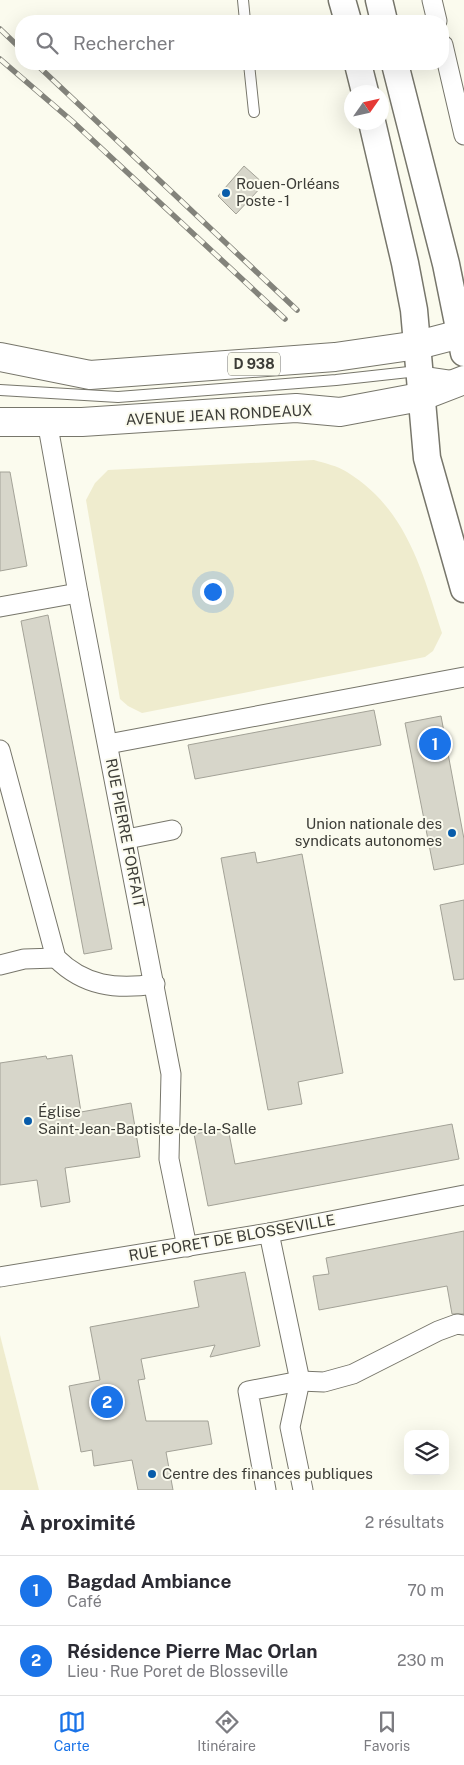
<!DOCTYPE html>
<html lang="fr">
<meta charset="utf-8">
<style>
body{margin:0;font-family:"Public Sans",sans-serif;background:#f2f2f3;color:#2b2b33}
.controls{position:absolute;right:15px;bottom:15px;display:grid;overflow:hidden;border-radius:10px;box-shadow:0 5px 20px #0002}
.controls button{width:45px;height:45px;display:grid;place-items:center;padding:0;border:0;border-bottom:1px solid #e1e1e2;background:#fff;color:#2b2b33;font:25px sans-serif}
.compass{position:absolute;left:344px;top:85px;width:45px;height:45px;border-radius:50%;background:#fff;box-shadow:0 5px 20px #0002;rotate:56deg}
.you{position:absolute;left:212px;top:591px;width:18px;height:18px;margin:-12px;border:4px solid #fff;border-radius:50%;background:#1a73e8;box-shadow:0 0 0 8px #1a73e833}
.badge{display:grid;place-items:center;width:32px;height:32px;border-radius:50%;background:#1a73e8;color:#fff;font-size:16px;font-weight:700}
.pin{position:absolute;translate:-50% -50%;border:2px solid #fff;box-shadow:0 1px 5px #0006}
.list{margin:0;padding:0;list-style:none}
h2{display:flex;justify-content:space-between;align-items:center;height:65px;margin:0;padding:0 20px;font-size:21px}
h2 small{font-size:16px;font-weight:400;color:#7c7c81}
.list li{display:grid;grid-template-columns:32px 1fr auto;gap:15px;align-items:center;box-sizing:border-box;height:70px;padding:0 20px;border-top:1px solid #e1e1e2}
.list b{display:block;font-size:19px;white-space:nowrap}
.list p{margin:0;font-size:16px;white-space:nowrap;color:#7c7c81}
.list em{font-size:16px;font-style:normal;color:#7c7c81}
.icon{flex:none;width:28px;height:28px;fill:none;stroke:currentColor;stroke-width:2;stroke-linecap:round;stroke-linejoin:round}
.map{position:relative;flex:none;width:464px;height:1490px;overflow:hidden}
.search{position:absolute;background:#fff;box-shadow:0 5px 20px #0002;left:15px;right:15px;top:15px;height:55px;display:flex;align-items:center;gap:12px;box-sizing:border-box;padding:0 18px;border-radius:20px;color:#7c7c81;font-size:19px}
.sheet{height:205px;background:#fff}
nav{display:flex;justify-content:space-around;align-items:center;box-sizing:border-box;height:70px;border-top:1px solid #e1e1e2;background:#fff;font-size:14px;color:#7c7c81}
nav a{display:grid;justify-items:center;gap:2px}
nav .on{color:#1a73e8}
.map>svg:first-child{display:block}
.green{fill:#efecce}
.building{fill:#d7d6ca;stroke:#a3a297}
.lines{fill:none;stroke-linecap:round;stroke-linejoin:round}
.lane-casing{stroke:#77766b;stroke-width:12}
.street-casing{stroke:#77766b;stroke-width:21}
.secondary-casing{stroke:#77766b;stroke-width:29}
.primary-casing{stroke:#77766b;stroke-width:30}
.lane{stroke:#fff;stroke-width:10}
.street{stroke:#fff;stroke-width:19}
.secondary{stroke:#fff;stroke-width:26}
.primary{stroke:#fff;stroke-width:28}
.rail-casing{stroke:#83837b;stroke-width:5.5}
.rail{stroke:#fbfbee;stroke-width:4;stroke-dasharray:11;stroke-linecap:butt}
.poi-dot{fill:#085caa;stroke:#fbfbee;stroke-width:2}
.labels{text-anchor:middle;stroke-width:4;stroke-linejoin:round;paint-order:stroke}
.shield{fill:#fbfbee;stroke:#75756e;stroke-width:1}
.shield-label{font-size:14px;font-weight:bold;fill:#3c3c37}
.poi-label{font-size:15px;fill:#3c3c37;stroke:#fbfbee;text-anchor:start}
.street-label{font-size:15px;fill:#3c3c37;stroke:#fbfbee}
</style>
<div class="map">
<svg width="464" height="1490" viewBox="0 0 464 1490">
<rect width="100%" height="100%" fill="#fbfbee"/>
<g class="green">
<path d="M314,460C324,463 338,466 347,472C407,509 422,571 442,633L433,651L425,657L142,713L128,706L120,699L86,500L95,483L108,470Z"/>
<path d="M0,1335L39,1490H0Z"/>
</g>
<g class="building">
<path d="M244,166L264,184L236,214L218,196Z"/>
<path d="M0,472H10L27,566L0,571Z"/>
<path d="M48,615L112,949L84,954L21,621Z"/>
<path d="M374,710L381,745L195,779L188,745Z"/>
<path d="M441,716L464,839V864L434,870L405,723Z"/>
<path d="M255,852L257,863L302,854L343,1073L298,1082L302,1104L268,1110L221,858Z"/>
<path d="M464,900V979L454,980L440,905Z"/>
<path d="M72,1055L81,1112L131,1103L140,1157L65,1168L70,1202L41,1207L37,1180L0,1185V1063L46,1056L47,1059Z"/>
<path d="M452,1124L459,1159L208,1206L194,1134L228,1128L235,1164Z"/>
<path d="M464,1231V1314H452L447,1286L319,1310L313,1276L329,1274L326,1258Z"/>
<path d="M245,1272L260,1346L210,1357L215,1345L141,1359L145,1379L138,1380L146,1421H208L212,1444L166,1452L173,1490H138L132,1460L94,1466L92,1450L81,1452L69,1386L100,1380L90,1327L199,1307L194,1281Z"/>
</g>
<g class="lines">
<g class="lane-casing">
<g id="lane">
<path d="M243,0L245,21"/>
<path d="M249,64L254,112"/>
<path d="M0,390L118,397L336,380L418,371L452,376"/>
</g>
</g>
<g class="street-casing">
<g id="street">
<path d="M432,0L437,21"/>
<path d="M443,45L464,135"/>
<path d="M47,421L78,593L171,1074L169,1159L187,1247"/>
<path d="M0,607L78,593"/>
<path d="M108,744L464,677"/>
<path d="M0,750L56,958C84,986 116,990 155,984"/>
<path d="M127,839L172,830"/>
<path d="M0,965L24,959L56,958"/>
<path d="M269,1233L300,1381L290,1427L303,1490"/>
<path d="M0,1277L269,1233L464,1195"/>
<path d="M266,1490L248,1391L300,1381L324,1382L353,1374L438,1331L457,1324L464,1325"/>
</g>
</g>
<g class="secondary-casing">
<g id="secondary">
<path d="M342,0L348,21"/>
<path d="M379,0L384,21"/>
<path d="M358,64L365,92"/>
<path d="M395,64L446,264L464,353"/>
<path d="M372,122L405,263L414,310L427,458L464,589"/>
</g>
</g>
<g class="primary-casing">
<g id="primary">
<path d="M0,357L90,375L335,357L418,345L464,333"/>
<path d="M0,422H82L296,408L340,412L420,397L464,380"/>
</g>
</g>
<use href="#lane" class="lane"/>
<use href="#street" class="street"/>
<use href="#secondary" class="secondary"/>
<use href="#primary" class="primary"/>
<g class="rail-casing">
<g id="rail">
<path d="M0,29L21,49"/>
<path d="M0,59L72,121L285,319"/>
<path d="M36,64L297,310"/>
</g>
</g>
<use href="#rail" class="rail"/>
</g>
<g class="poi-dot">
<circle cx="226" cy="193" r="5"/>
<circle cx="452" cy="833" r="5"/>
<circle cx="28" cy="1121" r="5"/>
<circle cx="152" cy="1474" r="5"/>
</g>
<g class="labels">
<rect class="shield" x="228" y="352.5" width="52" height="23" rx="4"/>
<g class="shield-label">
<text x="254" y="369">D 938</text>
</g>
<g class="poi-label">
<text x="236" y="189">Rouen-Orléans<tspan x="236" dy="17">Poste - 1</tspan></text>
<text x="442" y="829" text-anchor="end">Union nationale des<tspan x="442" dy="17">syndicats autonomes</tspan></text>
<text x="38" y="1117">Église<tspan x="38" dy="17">Saint-Jean-Baptiste-de-la-Salle</tspan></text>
<text x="162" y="1479">Centre des finances publiques</text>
</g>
<g class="street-label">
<text transform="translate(219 415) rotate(-3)" y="5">AVENUE JEAN RONDEAUX</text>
<text transform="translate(125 833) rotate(79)" y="5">RUE PIERRE FORFAIT</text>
<text transform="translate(232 1238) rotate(-10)" y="5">RUE PORET DE BLOSSEVILLE</text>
</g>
</g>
</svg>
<div class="controls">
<button><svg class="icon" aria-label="layers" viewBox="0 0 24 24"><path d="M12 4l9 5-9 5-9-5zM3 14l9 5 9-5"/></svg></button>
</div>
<svg class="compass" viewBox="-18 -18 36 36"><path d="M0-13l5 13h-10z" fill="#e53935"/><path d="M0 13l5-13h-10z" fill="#7c7c81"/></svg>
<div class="you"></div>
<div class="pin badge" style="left:435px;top:744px">1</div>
<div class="pin badge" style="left:107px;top:1402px">2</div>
<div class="search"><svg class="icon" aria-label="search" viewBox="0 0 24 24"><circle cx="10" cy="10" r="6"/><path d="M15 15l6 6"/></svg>Rechercher</div>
</div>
<section class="sheet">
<h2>À proximité<small>2 résultats</small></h2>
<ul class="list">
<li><span class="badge">1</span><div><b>Bagdad Ambiance</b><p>Café</p></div><em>70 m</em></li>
<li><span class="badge">2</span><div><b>Résidence Pierre Mac Orlan</b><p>Lieu · Rue Poret de Blosseville</p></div><em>230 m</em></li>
</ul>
</section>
<nav>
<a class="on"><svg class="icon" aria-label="map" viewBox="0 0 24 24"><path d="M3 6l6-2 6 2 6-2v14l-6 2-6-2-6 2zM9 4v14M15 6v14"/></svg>Carte</a>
<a><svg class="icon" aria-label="directions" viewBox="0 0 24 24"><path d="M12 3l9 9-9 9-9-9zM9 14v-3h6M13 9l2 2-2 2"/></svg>Itinéraire</a>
<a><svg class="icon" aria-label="saved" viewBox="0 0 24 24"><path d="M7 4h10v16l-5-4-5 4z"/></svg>Favoris</a>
</nav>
